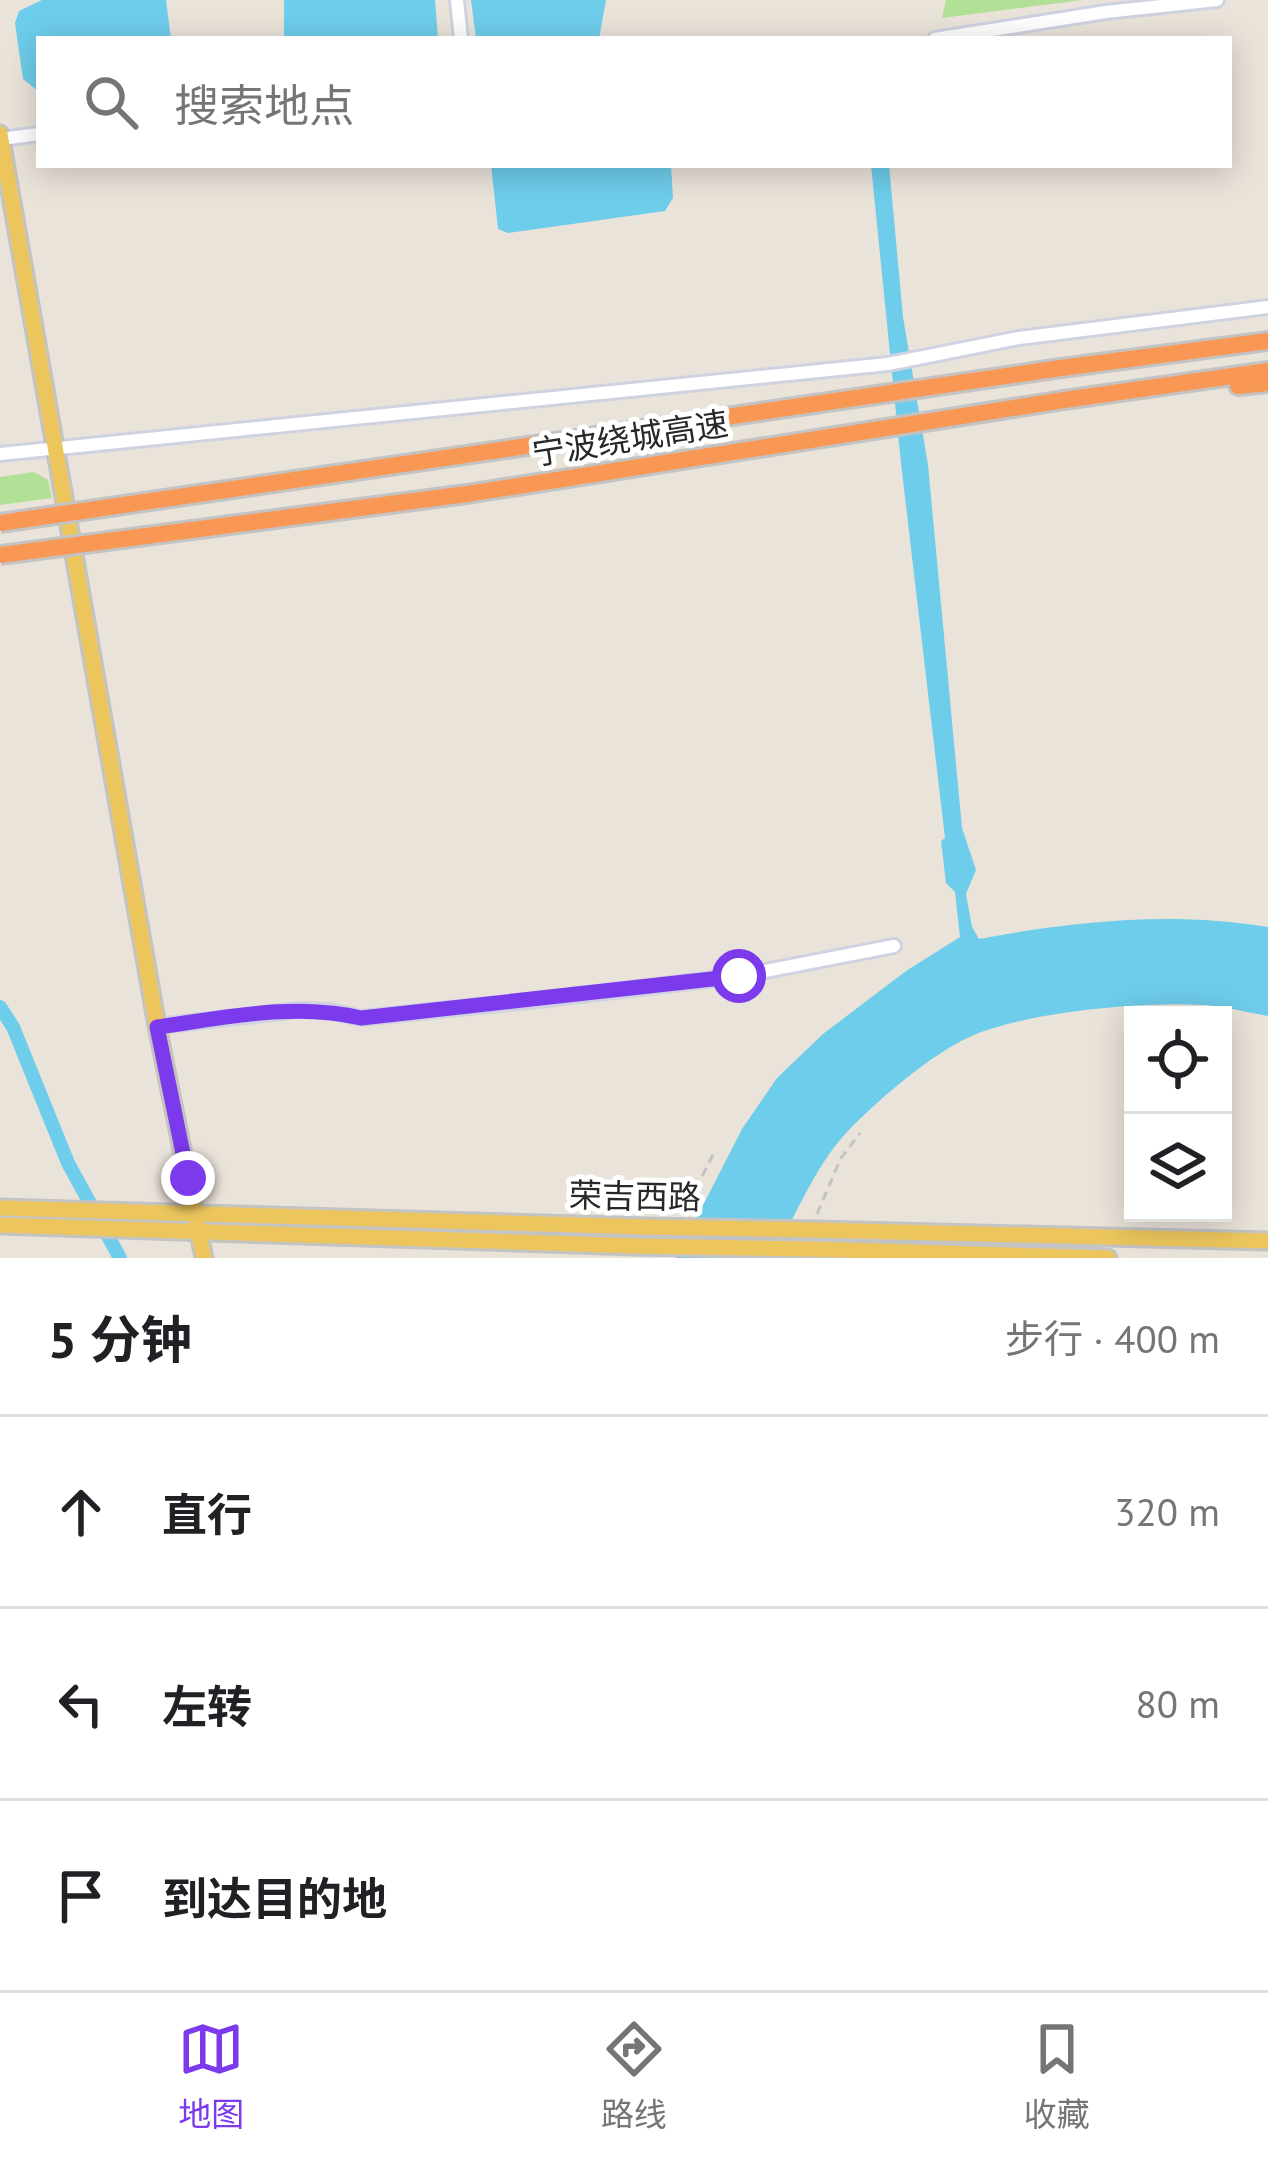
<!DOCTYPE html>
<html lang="zh">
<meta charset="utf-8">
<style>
body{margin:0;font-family:"PT Sans","Noto Sans SC",sans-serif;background:#f2f2f2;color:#202124}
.controls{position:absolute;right:36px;bottom:36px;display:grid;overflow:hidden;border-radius:0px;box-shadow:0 6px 30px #0003}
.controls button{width:108px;height:108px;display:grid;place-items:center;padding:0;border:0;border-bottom:3px solid #e0e0e0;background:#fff;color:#202124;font:60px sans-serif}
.stop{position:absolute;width:36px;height:36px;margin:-27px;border:9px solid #7c3aed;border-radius:50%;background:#fff}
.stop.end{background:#7c3aed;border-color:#fff;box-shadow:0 3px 12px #0008}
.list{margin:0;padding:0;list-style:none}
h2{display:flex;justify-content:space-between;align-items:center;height:156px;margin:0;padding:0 48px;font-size:51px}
h2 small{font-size:39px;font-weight:400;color:#757577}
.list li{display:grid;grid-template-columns:78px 1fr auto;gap:36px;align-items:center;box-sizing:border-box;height:192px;padding:0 48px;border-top:3px solid #e0e0e0}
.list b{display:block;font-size:45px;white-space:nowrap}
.list em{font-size:39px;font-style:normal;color:#757577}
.icon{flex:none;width:66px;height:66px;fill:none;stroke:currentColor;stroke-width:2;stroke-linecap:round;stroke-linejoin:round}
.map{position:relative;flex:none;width:1268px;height:1258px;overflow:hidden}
.search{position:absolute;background:#fff;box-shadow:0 6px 30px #0003;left:36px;right:36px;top:36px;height:132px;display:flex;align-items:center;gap:30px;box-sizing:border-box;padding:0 42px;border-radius:0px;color:#757577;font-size:45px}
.sheet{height:732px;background:#fff}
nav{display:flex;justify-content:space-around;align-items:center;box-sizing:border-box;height:168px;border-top:3px solid #e0e0e0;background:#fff;font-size:33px;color:#757577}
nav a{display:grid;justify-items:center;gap:6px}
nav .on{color:#7c3aed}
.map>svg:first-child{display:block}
.green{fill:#b2e097}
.water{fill:#6ecdeb}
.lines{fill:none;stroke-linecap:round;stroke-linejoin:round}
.canal{stroke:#6ecdeb;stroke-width:14}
.minor-casing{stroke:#cfd3e1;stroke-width:18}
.major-casing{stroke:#c3c3c3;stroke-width:21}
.highway-casing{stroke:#c3c3c3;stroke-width:22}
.path{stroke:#c3c3c3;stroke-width:3;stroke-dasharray:9 6;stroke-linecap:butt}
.minor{stroke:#fff;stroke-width:12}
.major{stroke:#ecc65d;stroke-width:15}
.highway{stroke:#f99755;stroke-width:16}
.major-bridge-casing{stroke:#c3c3c3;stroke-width:21;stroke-linecap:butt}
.highway-bridge-casing{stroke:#c3c3c3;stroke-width:22;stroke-linecap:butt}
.major-bridge{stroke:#ecc65d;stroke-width:15}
.highway-bridge{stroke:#f99755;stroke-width:16}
.route{stroke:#7c3aed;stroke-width:15}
.labels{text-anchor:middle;stroke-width:10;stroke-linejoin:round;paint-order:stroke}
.street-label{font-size:33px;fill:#282828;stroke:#fff}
</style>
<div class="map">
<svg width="1268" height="1258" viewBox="0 0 1268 1258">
<rect width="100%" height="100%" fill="#eae3da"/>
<g class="green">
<path d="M946,0H1083L942,18Z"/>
<path d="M34,472L48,480L52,498L0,505V477Z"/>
</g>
<g class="water">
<path d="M42,0H166L171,39H39V92L23,79L15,23L19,11Z"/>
<path d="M284,0H435L438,39H284Z"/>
<path d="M471,0H606L599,39H476Z"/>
<path d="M491,165H671L673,198L665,211L508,233L498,229Z"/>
<path d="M871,165H889L903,317L928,465L962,828L976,870L966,894L972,927L979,939C1076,921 1170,911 1268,927V1016C1247,1012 1226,1007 1205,1005C1144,1001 1015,1012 961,1041C921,1063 879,1099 847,1132C815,1166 795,1217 772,1258H676L742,1129L777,1078L823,1034L906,971L960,937L955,892L946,883L941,841L945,838L901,463Z"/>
</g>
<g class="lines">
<path class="canal" d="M0,1007L13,1027L68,1163L120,1258"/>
<g class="minor-casing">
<g id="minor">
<path d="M457,0L461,39"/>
<path d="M935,39L1106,12L1217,0"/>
<path d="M1,139L39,134"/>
<path d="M0,454L888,364L1019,338L1268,307"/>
<path d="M157,1026L299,1010L330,1011L361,1018L538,1000L739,976L894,946"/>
</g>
</g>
<g class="major-casing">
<g id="major">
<path d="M0,134L157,1026L204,1258"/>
<path d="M0,1208L646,1227"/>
<path d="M0,1225L636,1246"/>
<path d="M817,1230L1268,1241"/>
<path d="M811,1249L1108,1258"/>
</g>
</g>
<g class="highway-casing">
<g id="highway">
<path d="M1061,368L1268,341"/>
<path d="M1238,386L1268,383"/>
<path d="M1064,400L1268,371"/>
</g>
</g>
<g class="path">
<path d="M659,1213L670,1192L701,1178L715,1151"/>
<path d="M817,1214L841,1158L860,1133"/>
</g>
<use href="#minor" class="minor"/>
<use href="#major" class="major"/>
<use href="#highway" class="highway"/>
<g class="major-bridge-casing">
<g id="major-bridge">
<path d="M646,1227L817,1230"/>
<path d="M636,1246L811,1249"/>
</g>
</g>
<g class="highway-bridge-casing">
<g id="highway-bridge">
<path d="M0,523L1061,368"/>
<path d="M0,555L467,494L1064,400"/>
</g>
</g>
<use href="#major-bridge" class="major-bridge"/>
<use href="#highway-bridge" class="highway-bridge"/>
</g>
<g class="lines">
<path class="route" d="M188,1178L157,1027C225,1018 294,1002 361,1018L739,976"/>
</g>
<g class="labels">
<g class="street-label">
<text transform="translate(630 438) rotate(-9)" y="12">宁波绕城高速</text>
<text transform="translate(635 1196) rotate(1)" y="12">荣吉西路</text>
</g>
</g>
</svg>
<div class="controls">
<button><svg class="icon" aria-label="locate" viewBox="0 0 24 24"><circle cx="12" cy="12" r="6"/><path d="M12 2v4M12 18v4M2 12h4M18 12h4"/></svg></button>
<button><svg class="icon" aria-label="layers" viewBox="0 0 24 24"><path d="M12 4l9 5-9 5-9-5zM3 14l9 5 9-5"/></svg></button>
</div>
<div class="stop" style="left:739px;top:976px"></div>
<div class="stop end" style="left:188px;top:1178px"></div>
<div class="search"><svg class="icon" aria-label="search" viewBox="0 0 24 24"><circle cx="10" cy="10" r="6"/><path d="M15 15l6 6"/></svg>搜索地点</div>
</div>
<section class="sheet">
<h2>5 分钟<small>步行 · 400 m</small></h2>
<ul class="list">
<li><svg class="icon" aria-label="ahead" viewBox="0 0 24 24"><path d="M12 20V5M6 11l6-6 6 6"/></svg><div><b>直行</b></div><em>320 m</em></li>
<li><svg class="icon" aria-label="left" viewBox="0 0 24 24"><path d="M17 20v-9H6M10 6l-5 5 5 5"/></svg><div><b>左转</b></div><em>80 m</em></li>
<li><svg class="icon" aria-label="arrive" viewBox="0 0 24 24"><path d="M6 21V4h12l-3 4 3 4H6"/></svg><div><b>到达目的地</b></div></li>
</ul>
</section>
<nav>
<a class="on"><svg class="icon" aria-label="map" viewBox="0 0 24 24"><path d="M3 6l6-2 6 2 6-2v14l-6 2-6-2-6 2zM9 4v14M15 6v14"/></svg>地图</a>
<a><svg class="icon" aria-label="directions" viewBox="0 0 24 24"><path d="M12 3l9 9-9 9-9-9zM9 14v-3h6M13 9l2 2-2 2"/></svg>路线</a>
<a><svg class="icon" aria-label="saved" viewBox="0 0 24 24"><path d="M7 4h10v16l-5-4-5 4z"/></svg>收藏</a>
</nav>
